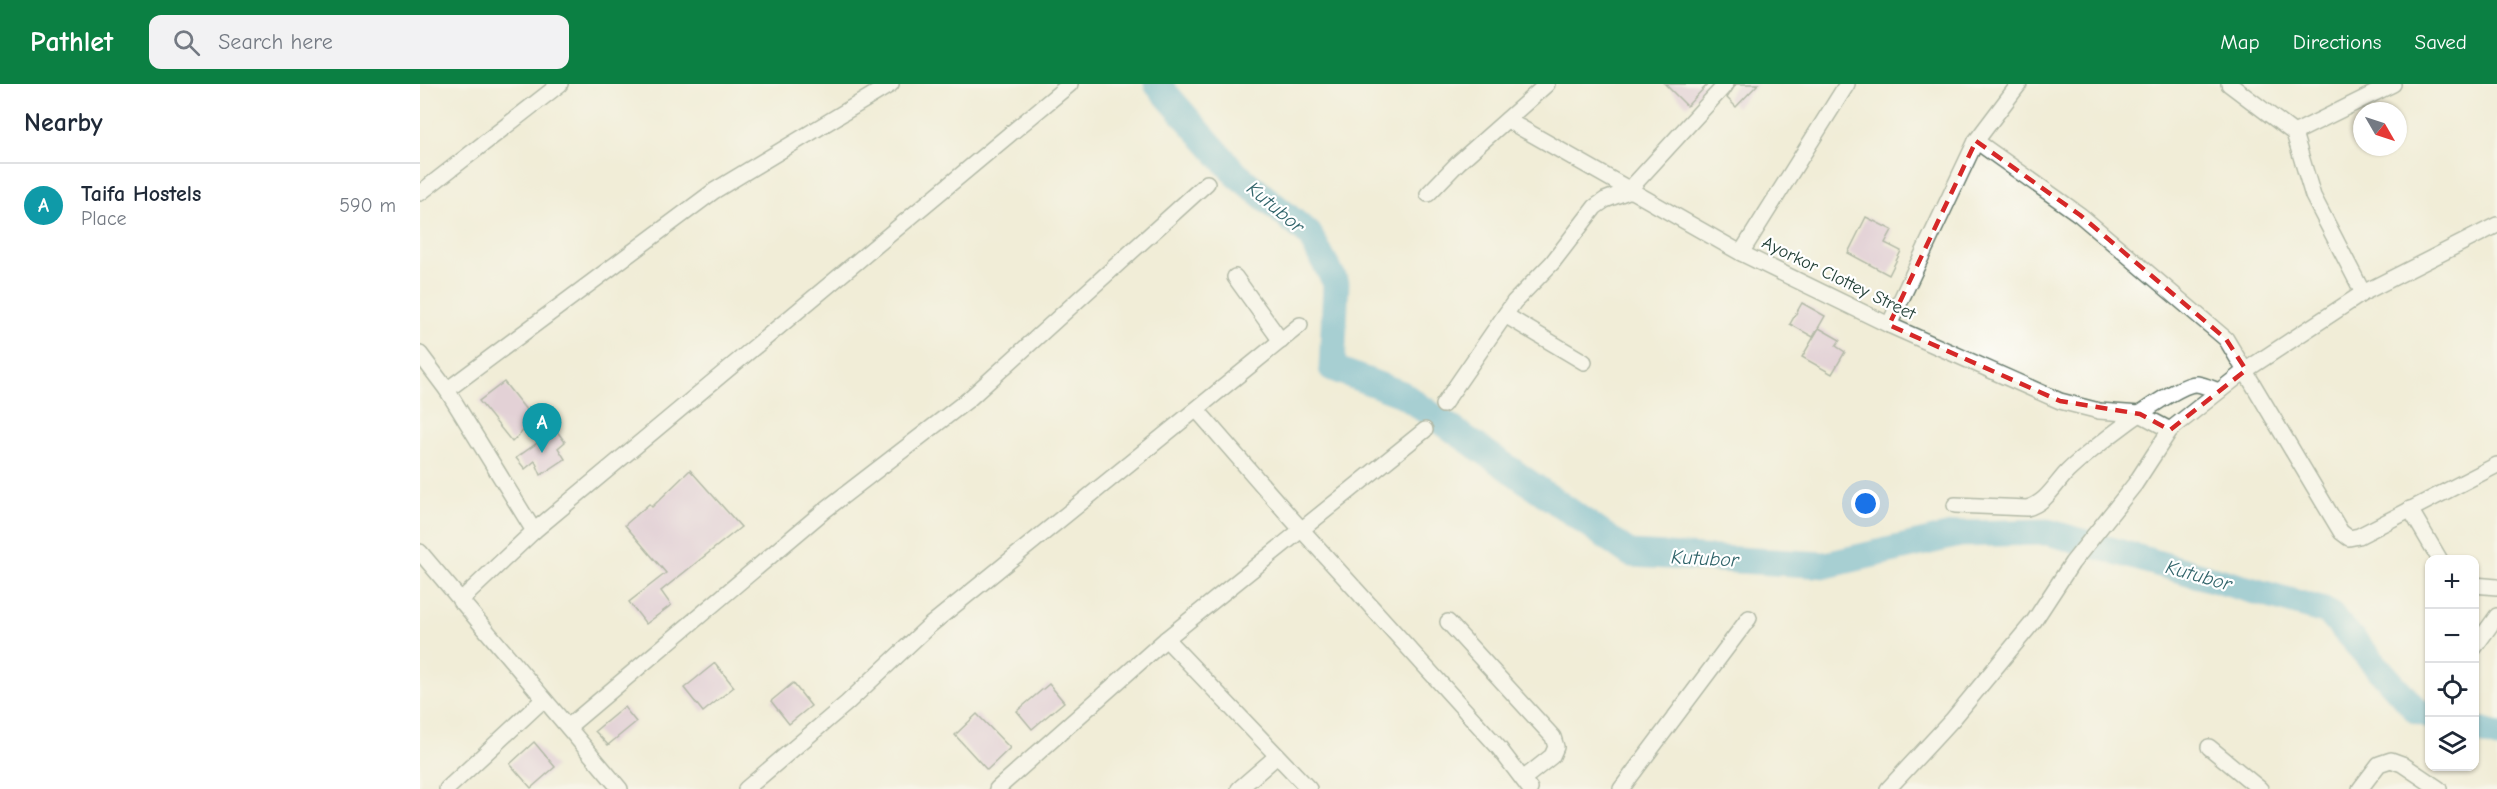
<!DOCTYPE html>
<meta charset="utf-8">
<style>
body{margin:0;font-family:"Comic Neue",sans-serif;background:#f2f2f3;color:#1f2937}
.controls{position:absolute;right:18px;bottom:18px;display:grid;overflow:hidden;border-radius:12px;box-shadow:0 2px 4px #0004}
.controls button{width:54px;height:54px;display:grid;place-items:center;padding:0;border:0;border-bottom:2px solid #e0e1e3;background:#fff;color:#1f2937;font:30px sans-serif}
.compass{position:absolute;left:1933px;top:18px;width:54px;height:54px;border-radius:50%;background:#fff;box-shadow:0 2px 4px #0004;rotate:129deg}
.you{position:absolute;left:1446px;top:420px;width:21px;height:21px;margin:-15px;border:4px solid #fff;border-radius:50%;background:#1a73e8;box-shadow:0 0 0 9px #1a73e833}
.badge{display:grid;place-items:center;width:39px;height:39px;border-radius:50%;background:#0b8043;color:#fff;font-size:20px;font-weight:700}
.pin{position:absolute;translate:-50% -50px;filter:drop-shadow(0 2px 3px #0008)}
.pin::after{content:'';position:absolute;top:32px;width:21px;height:18px;background:inherit;clip-path:polygon(0 0,100% 0,50% 100%)}
.list{margin:0;padding:0;list-style:none}
h2{display:flex;justify-content:space-between;align-items:center;height:78px;margin:0;padding:0 24px;font-size:26px}
h2 small{font-size:20px;font-weight:400;color:#747a83}
.list li{display:grid;grid-template-columns:39px 1fr auto;gap:18px;align-items:center;box-sizing:border-box;height:84px;padding:0 24px;border-top:2px solid #e0e1e3}
.list b{display:block;font-size:22px;white-space:nowrap}
.list p{margin:0;font-size:20px;white-space:nowrap;color:#747a83}
.list em{font-size:20px;font-style:normal;color:#747a83}
.icon{flex:none;width:33px;height:33px;fill:none;stroke:currentColor;stroke-width:2;stroke-linecap:round;stroke-linejoin:round}
.map{position:relative;flex:none;width:2077px;height:705px;overflow:hidden}
header{display:flex;align-items:center;gap:36px;box-sizing:border-box;height:84px;padding:0 30px;background:#0b8043;color:#fff}
header strong{font-size:28px}
nav{display:flex;gap:33px;margin-inline-start:auto;font-size:21px}
.search{width:420px;height:54px;background:#f2f2f3;display:flex;align-items:center;gap:15px;box-sizing:border-box;padding:0 21px;border-radius:12px;color:#747a83;font-size:22px}
main{display:flex}
aside{flex:1;background:#fff}
.map>svg:first-child{display:block}
.lines{fill:none;stroke-linecap:round;stroke-linejoin:round}
.river{stroke:#4fabcd;stroke-width:27}
.building{fill:#d3b0d6}
.minor-casing{stroke:#687b6d;stroke-width:18}
.minor{stroke:#fff;stroke-width:15}
.marked{fill:none;stroke:#d62828;stroke-width:4.5;stroke-dasharray:12 8;stroke-linejoin:round}
.labels{text-anchor:middle;stroke-width:4.5;stroke-linejoin:round;paint-order:stroke}
.street-label{font-size:18px;fill:#1f3d34;stroke:#fff}
.water-label{font-size:20px;font-style:italic;fill:#30646a;stroke:#fff}
</style>
<header>
<strong>Pathlet</strong>
<div class="search"><svg class="icon" aria-label="search" viewBox="0 0 24 24"><circle cx="10" cy="10" r="6"/><path d="M15 15l6 6"/></svg>Search here</div>
<nav><a>Map</a><a>Directions</a><a>Saved</a></nav>
</header>
<main>
<aside>
<h2>Nearby<small></small></h2>
<ul class="list">
<li><span class="badge" style="background:#0f9aa8">A</span><div><b>Taifa Hostels</b><p>Place</p></div><em>590 m</em></li>
</ul>
</aside>
<div class="map">
<svg width="2077" height="705" viewBox="0 0 2077 705">
<rect width="100%" height="100%" fill="#fff"/>
<filter id="ink" filterUnits="userSpaceOnUse"><feTurbulence type="fractalNoise" baseFrequency=".0167" numOctaves="2"/><feDisplacementMap in="SourceGraphic" scale="12" xChannelSelector="R" yChannelSelector="G"/><feConvolveMatrix kernelMatrix="1 2 1 2 8 2 1 2 1" color-interpolation-filters="sRGB"/></filter>
<filter id="wash" filterUnits="userSpaceOnUse"><feTurbulence type="fractalNoise" baseFrequency=".008" numOctaves="4" result="noise"/><feDisplacementMap in="SourceGraphic" scale="24" xChannelSelector="R" yChannelSelector="G"/><feGaussianBlur stdDeviation="1.35" result="paint"/><feColorMatrix in="noise" values="0 0 0 0 0 0 0 0 0 0 0 0 0 0 0 0 0 1.4 0 .05"/><feComposite in="paint" operator="in"/></filter>
<g filter="url(#wash)">
<rect width="100%" height="100%" fill="#f1edd7"/>
<g class="lines">
<g class="river">
<path d="M737,0L816,90L889,150L916,199L912,284L982,310L1211,470L1406,481L1540,450L1628,448L1908,528L1997,627L2010,631"/>
<path d="M2054,645L2077,652"/>
</g>
</g>
<g id="blocks">
<g class="building">
<path d="M1245,0H1288L1267,22Z"/>
<path d="M1316,0H1338L1316,23L1307,14Z"/>
<path d="M1446,133L1472,146L1465,159L1481,167L1469,191L1428,169Z"/>
<path d="M1382,219L1405,232L1393,253L1370,240Z"/>
<path d="M1399,244L1420,256L1416,262L1425,268L1412,290L1382,273Z"/>
<path d="M84,298L114,336L92,358L59,317Z"/>
<path d="M136,346L145,358L138,364L145,375L121,391L115,377L105,385L96,374Z"/>
<path d="M270,386L321,443L241,507L251,521L226,540L209,518L246,489L205,441L229,420L232,423Z"/>
<path d="M295,579L314,603L283,628L264,604Z"/>
<path d="M373,599L391,622L369,640L351,617Z"/>
<path d="M629,600L644,618L612,645L597,627Z"/>
<path d="M204,623L216,638L188,661L175,647Z"/>
<path d="M557,630L590,664L567,686L535,651Z"/>
<path d="M114,658L135,683L111,704L90,680Z"/>
</g>
</g>
</g>
<g filter="url(#ink)">
<use href="#blocks" fill-opacity="0" stroke="#687b6d" stroke-width="1.5"/>
<g class="lines">
<g class="minor-casing">
<g id="minor">
<path d="M1809,0L1874,49L1893,112L1943,209"/>
<path d="M1087,36L1321,169L1469,241L1640,317L1679,327L1720,330L1750,346"/>
<path d="M1874,49L1973,0"/>
<path d="M1556,57L1660,131L1806,255L1921,448L1929,454L1939,452L2077,381"/>
<path d="M0,109L140,0"/>
<path d="M1008,110L1038,79L1127,0"/>
<path d="M1321,169L1427,0"/>
<path d="M815,193L861,257"/>
<path d="M1085,231L1164,278"/>
<path d="M1469,241L1556,57L1599,0"/>
<path d="M0,270L27,306L114,447L40,517"/>
<path d="M27,306L294,107L471,0"/>
<path d="M1023,321L1094,218L1132,179L1175,123L1185,116L1208,107L1306,0"/>
<path d="M777,326L871,434L1079,664L1110,705"/>
<path d="M1535,421L1607,424C1626,419 1634,402 1647,388C1665,370 1755,298 1777,300C1784,301 1793,305 1799,307"/>
<path d="M1990,425L2020,476"/>
<path d="M114,447L650,0"/>
<path d="M0,468L200,705"/>
<path d="M2054,501L2077,503"/>
<path d="M1028,538L1133,653L1136,663L1132,672L1103,695"/>
<path d="M746,555L889,705"/>
<path d="M2054,564L2077,532"/>
<path d="M148,643L405,426L549,315L787,99"/>
<path d="M1789,663L1840,705"/>
<path d="M27,705L124,615"/>
<path d="M326,705L427,619L509,542L880,241"/>
<path d="M577,705L746,555L1005,346"/>
<path d="M819,705L857,672"/>
<path d="M1201,705L1329,534"/>
<path d="M1468,705L1533,635L1614,537L1652,479L1715,400L1750,346L1826,286L1943,209L2077,141"/>
<path d="M1940,705L1959,680L1971,676L1982,680L2019,705"/>
</g>
</g>
<use href="#minor" class="minor"/>
</g>
</g>
<path d="M0 0H2077V705H0ZM1556,57L1660,131L1806,255L1826,286L1750,346L1720,330L1640,317L1469,241Z" fill="#f1edd7" fill-opacity=".55" fill-rule="evenodd"/>
<path class="marked" d="M1556,57L1660,131L1806,255L1826,286L1750,346L1720,330L1640,317L1469,241Z"/>
<g class="labels">
<g class="street-label">
<text transform="translate(1419 194) rotate(26)" y="6">Ayorkor Clottey Street</text>
</g>
<g class="water-label">
<text transform="translate(856 123) rotate(40)" y="7">Kutubor</text>
<text transform="translate(1285 474) rotate(3)" y="7">Kutubor</text>
<text transform="translate(1779 491) rotate(16)" y="7">Kutubor</text>
</g>
</g>
</svg>
<div class="controls">
<button>+</button>
<button>−</button>
<button><svg class="icon" aria-label="locate" viewBox="0 0 24 24"><circle cx="12" cy="12" r="6"/><path d="M12 2v4M12 18v4M2 12h4M18 12h4"/></svg></button>
<button><svg class="icon" aria-label="layers" viewBox="0 0 24 24"><path d="M12 4l9 5-9 5-9-5zM3 14l9 5 9-5"/></svg></button>
</div>
<svg class="compass" viewBox="-18 -18 36 36"><path d="M0-13l5 13h-10z" fill="#e53935"/><path d="M0 13l5-13h-10z" fill="#747a83"/></svg>
<div class="you"></div>
<div class="pin badge" style="left:122px;top:369px;background:#0f9aa8">A</div>
</div>
</main>
